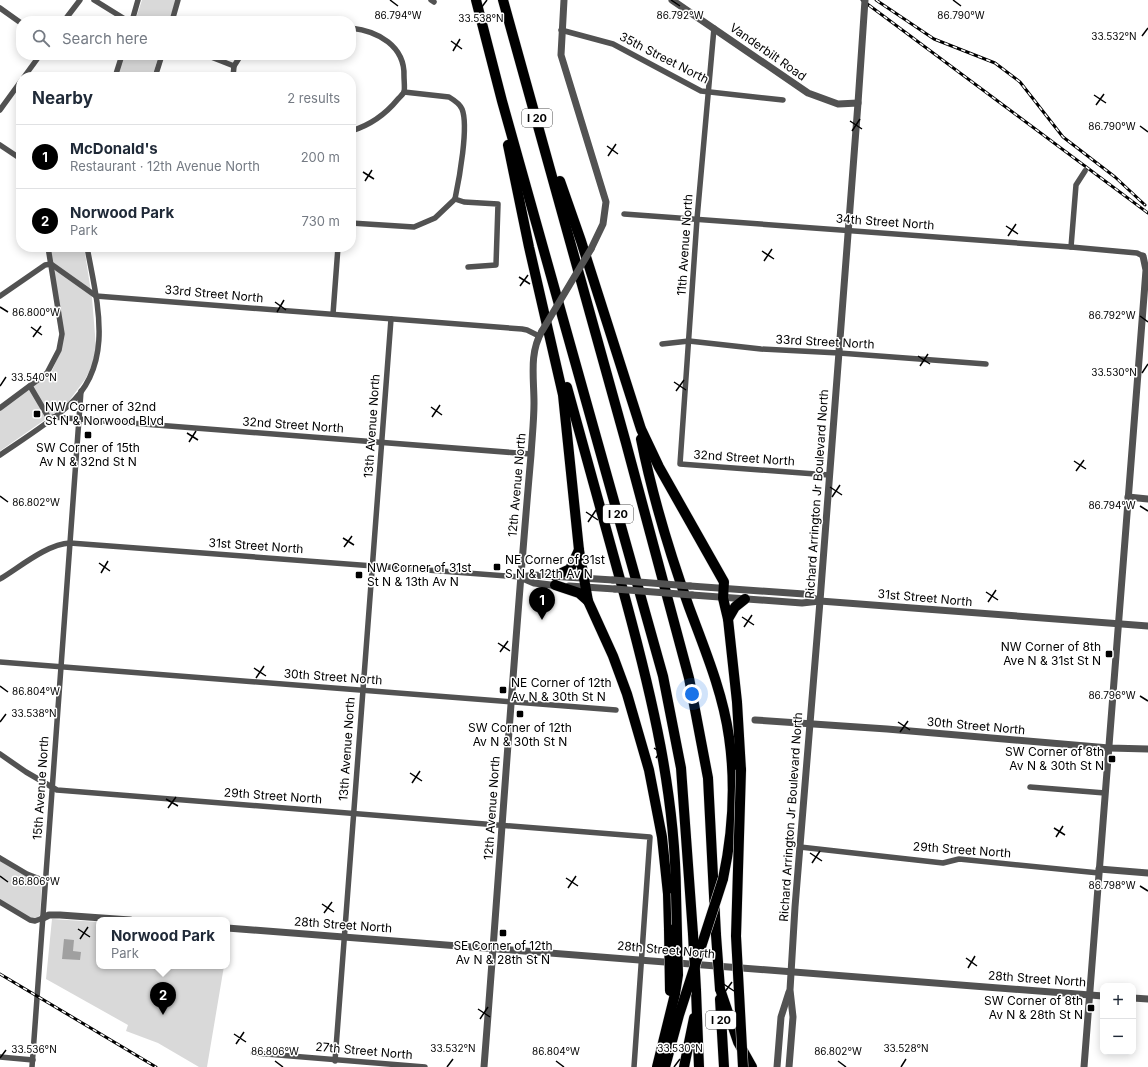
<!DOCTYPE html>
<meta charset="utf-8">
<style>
body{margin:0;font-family:Inter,sans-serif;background:#f6f6f7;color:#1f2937}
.controls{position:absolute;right:12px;bottom:12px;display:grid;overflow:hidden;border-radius:8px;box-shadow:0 2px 10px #0003}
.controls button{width:36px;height:36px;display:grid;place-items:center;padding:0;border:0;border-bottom:1px solid #e0e1e3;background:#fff;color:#1f2937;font:20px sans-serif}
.you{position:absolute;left:692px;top:694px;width:14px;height:14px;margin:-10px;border:3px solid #fff;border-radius:50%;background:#1a73e8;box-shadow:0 0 0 6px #1a73e833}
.badge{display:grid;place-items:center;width:26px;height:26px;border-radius:50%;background:#000;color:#fff;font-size:13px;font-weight:700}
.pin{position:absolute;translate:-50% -33px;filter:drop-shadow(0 1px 2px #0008)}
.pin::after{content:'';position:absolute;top:21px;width:14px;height:12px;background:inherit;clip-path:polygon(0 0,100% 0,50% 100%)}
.popup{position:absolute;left:96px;top:917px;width:134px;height:52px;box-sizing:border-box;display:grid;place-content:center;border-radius:8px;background:#fff;filter:drop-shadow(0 1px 3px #0005);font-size:13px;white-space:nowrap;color:#747a83}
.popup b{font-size:15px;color:#1f2937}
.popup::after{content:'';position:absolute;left:50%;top:100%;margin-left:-8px;border:8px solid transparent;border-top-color:#fff}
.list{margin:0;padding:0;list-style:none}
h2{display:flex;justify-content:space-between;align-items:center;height:52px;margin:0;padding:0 16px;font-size:17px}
h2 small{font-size:13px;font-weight:400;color:#747a83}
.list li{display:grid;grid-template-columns:26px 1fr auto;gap:12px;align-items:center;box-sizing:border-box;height:64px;padding:0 16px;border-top:1px solid #e0e1e3}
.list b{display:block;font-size:15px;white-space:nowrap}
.list p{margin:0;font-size:13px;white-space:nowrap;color:#747a83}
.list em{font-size:13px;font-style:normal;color:#747a83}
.icon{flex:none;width:22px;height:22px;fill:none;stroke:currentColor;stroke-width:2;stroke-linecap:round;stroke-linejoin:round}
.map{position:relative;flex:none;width:1148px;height:1067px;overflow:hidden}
.search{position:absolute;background:#fff;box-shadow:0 2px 10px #0003;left:16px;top:16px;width:340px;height:44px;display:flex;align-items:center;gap:10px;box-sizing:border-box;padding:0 14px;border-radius:16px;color:#747a83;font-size:15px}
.panel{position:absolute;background:#fff;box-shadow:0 2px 10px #0003;left:16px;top:72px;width:340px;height:180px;border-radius:16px}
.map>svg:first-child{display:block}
.green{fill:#d9d9d9}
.water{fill:#a0a0a0}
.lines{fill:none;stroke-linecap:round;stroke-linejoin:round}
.motorway-casing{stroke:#dbdbdb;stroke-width:11}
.minor{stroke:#525252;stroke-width:5.5}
.tertiary{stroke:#525252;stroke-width:7}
.motorway{stroke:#000;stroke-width:10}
.rail-casing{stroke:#000;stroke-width:3}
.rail{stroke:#fff;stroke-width:1.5;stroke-dasharray:4.5;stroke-linecap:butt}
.motorway-bridge-casing{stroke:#dbdbdb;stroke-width:11;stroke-linecap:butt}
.tertiary-bridge{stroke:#525252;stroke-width:7}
.motorway-bridge{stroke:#000;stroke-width:10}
.ticks{fill:none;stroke:#000;stroke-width:1.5}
.poi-dot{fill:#000;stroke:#fff;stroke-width:1.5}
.labels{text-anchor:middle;stroke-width:3;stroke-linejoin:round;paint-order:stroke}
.shield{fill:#fff;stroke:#4c4c4c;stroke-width:1}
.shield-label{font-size:11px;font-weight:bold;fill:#000}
.street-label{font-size:12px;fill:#000;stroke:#fff}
.poi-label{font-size:12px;fill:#000;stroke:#fff;text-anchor:start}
.ticks-label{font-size:10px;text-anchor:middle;fill:#000;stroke:#fff;stroke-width:3;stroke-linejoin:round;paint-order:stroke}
</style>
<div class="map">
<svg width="1148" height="1067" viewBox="0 0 1148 1067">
<rect width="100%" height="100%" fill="#fff"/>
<g class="green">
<path d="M142,0H176L169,21H135Z"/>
<path d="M124,55H159L152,77H117Z"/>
<path d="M49,247H84L92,298L96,347L93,363L86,378L66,405L0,451V410L51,373L61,350Z"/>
<path d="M0,860L29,877L42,883L40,915L35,921L0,902Z"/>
<path d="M52,919L99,922V966H224L207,1067H199L158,1043L126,1031L128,1025L46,979Z"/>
</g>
<path class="water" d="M64,939L74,940L73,951L81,952L80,960L62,959Z"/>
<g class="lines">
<g class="motorway-casing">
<g id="motorway">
<path d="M476,0L502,101L663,676L681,768L693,934"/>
<path d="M503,0L626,443L689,678L708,778L716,935"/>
<path d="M508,145L529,247L563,395L579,550L588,601L613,656L627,694L649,770L662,837L668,894L669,929"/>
<path d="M560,181L581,241L641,429L659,467L724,582L723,598L728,619L737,702L741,770"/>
<path d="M567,387C587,459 607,530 626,601C652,697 675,793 676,893"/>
<path d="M641,439C652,494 670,554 689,607C705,650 723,693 729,737C736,785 733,832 723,879"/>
<path d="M555,576L570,569L579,550"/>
<path d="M555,585L579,593L588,601"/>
<path d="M728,619L735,607L745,599"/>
<path d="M720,989L738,1042L752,1067"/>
<path d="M696,990L699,1067"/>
<path d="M720,999L724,1067"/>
<path d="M684,1067L694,1018"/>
</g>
</g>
<g class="minor">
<path d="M94,0L128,21"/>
<path d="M431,0L434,2"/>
<path d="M0,8L21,23"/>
<path d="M64,21L80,0"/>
<path d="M132,21L138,0"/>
<path d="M172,21L178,0"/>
<path d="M351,28C378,31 405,46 404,76C404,81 405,88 404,92C403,94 400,97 398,99C385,115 371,125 351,131"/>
<path d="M714,28L697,219L680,464L829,475"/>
<path d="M561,30L613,44L701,91L783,100"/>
<path d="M206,55L234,66"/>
<path d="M24,77L40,55"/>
<path d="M115,77L122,55"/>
<path d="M155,77L162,55"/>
<path d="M233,77L234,66L241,55"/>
<path d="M404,92L449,97C454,100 460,104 462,109C469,126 459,180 455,199"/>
<path d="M0,110L21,81"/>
<path d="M0,145L21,159"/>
<path d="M455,199L464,202L498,204L496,265L468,267"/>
<path d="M624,214L1071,247L1137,253L1143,256"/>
<path d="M351,223L414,227L435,218L455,199"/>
<path d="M1071,247L1076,185L1085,171"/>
<path d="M0,296L45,265L51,264L96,296L522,329L527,330L539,336"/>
<path d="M333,314L338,247"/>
<path d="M662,344L689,341L761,349L839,353L986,364"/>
<path d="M30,386L50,420"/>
<path d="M0,408L47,373L59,350L62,334L48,247"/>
<path d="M53,417L531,454"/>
<path d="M0,455C22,440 46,425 67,407C116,365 97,302 87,247"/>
<path d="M0,579C20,567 47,544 70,543L520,577"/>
<path d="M0,662L616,710"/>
<path d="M0,754L26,772L57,790L650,837L634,1067"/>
<path d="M1030,787L1105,793"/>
<path d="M800,847L943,863L959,859L1099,873"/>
<path d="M0,858L27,874L45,881"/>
<path d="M0,902L30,920L35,921L43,918"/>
<path d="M253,1053L425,1067"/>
<path d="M0,1057L33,1060"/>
<path d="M335,1061L391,319"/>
<path d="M32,1067L81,391"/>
</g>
<g class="tertiary">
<path d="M564,0L561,55L606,202L603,224L591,249"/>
<path d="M672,0L808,93L838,104L858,103L820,601L795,907L790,990L793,1017L789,1067"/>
<path d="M1128,497L1148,499"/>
<path d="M520,577L534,583L559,586"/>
<path d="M522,577L534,575L613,580"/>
<path d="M569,586L615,589"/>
<path d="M690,586L804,594L820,601"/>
<path d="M692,595L802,603L820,601L1148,626"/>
<path d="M755,720L887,729L1109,748L1148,749"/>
<path d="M1099,869L1148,873"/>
<path d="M43,918L49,915H60L130,920"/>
<path d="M227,928L1103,996"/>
<path d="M1133,998L1148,999"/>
<path d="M484,1067C500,863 513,659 531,455C532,438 534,420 534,403C534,378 529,353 542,331"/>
<path d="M777,1067L781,1017L789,992"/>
<path d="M1084,1067L1146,270L1143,256"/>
</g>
<use href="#motorway" class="motorway"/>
<g class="rail-casing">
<g id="rail">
<path d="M862,0L1148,213"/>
<path d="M876,0L934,39L995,63L1020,82L1063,137L1115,177L1145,205"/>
<path d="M0,974L156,1067"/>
</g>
</g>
<use href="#rail" class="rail"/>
<g class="motorway-bridge-casing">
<g id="motorway-bridge">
<path d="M741,770L736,936L743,1067"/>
<path d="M669,929L670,991"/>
<path d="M693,934L696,990"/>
<path d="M716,935L720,989"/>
<path d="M657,1067L675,994L678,975L676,893"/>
<path d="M665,1067L679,1015L723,879"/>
</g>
</g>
<g class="tertiary-bridge">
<path d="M858,103L865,0"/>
<path d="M542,331L591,249"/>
<path d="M613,580L690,586"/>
<path d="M615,589L692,595"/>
</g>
<use href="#motorway-bridge" class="motorway-bridge"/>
</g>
<path class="ticks" d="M390,0L398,6M671,0L680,6M953,0L961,6M481,8L487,0M1142,36L1148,28M451,41L462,49M453,51L460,39M1094,95L1106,103M1096,105L1104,94M850,121L862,129M1140,126L1148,132M852,131L860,119M607,146L618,154M608,156L616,144M363,172L374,179M365,181L372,170M1006,226L1018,234M1008,236L1016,224M762,251L774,259M764,261L772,249M519,277L530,284M520,286L528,275M275,302L286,310M0,307L8,312M277,312L284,300M1140,316L1148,322M31,327L42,335M33,337L41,326M918,356L930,364M920,366L928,354M1142,373L1148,364M674,382L686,390M0,386L6,377M676,391L684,380M431,407L442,415M432,417L440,405M187,433L198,440M189,442L196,431M1074,461L1086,469M1076,471L1084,460M830,487L842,495M0,496L8,502M832,497L840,485M1140,506L1148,511M586,512L598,520M588,522L596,510M343,538L354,545M344,547L352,536M99,563L110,571M101,573L108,561M986,592L998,600M988,602L996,590M742,617L754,625M744,627L752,615M498,643L510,651M500,652L508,641M254,668L266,676M256,678L264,666M0,686L8,692M1140,696L1148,701M0,722L6,714M898,722L910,730M900,732L908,721M654,748L666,756M656,758L664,746M410,773L422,781M412,783L420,771M166,799L178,806M168,808L176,797M1054,828L1065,835M1056,837L1063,826M810,853L822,861M812,863L820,851M0,876L8,882M566,878L578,886M1140,886L1148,891M568,888L576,876M322,904L334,912M324,913L332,902M78,929L90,937M80,939L88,927M966,958L977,966M968,968L975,956M722,983L734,991M724,993L732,982M478,1009L490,1017M480,1019L488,1007M234,1034L246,1042M236,1044L244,1032M0,1058L6,1050M275,1061L283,1067M556,1061L564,1067M838,1061L846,1067M447,1067L453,1059M674,1067L680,1059M901,1067L906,1059"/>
<g class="poi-dot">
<rect x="33" y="410" width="8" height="8" rx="2"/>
<rect x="84" y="431" width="8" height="8" rx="2"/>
<rect x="493" y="563" width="8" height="8" rx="2"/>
<rect x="355" y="571" width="8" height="8" rx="2"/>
<rect x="1105" y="650" width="8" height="8" rx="2"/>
<rect x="499" y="686" width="8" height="8" rx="2"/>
<rect x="516" y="710" width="8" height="8" rx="2"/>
<rect x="1108" y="755" width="8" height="8" rx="2"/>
<rect x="499" y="929" width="8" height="8" rx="2"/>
<rect x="1087" y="1004" width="8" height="8" rx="2"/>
</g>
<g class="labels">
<g class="shield">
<rect x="522" y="109" width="30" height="18" rx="3"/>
<rect x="603" y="505" width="30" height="18" rx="3"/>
<rect x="706" y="1011" width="30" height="18" rx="3"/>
</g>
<g class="shield-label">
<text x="537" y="122">I 20</text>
<text x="618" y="518">I 20</text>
<text x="721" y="1024">I 20</text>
</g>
<g class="street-label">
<text transform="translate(768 52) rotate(35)" y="4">Vanderbilt Road</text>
<text transform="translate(664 58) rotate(27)" y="4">35th Street North</text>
<text transform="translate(885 222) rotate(4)" y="4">34th Street North</text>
<text transform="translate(685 245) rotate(-86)" y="4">11th Avenue North</text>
<text transform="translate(214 294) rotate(5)" y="4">33rd Street North</text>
<text transform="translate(825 342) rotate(3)" y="4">33rd Street North</text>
<text transform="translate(293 425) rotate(4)" y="4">32nd Street North</text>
<text transform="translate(372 426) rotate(-86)" y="4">13th Avenue North</text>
<text transform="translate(744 458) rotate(4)" y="4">32nd Street North</text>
<text transform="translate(517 485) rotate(-85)" y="4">12th Avenue North</text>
<text transform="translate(817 494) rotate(-86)" y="4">Richard Arrington Jr Boulevard North</text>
<text transform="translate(256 546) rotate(4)" y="4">31st Street North</text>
<text transform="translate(925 598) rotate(5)" y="4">31st Street North</text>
<text transform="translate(333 677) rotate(4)" y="4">30th Street North</text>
<text transform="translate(976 726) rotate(5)" y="4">30th Street North</text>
<text transform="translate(347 749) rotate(-86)" y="4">13th Avenue North</text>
<text transform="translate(41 788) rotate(-86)" y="4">15th Avenue North</text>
<text transform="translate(273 796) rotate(4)" y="4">29th Street North</text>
<text transform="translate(492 808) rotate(-86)" y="4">12th Avenue North</text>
<text transform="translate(791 817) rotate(-86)" y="4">Richard Arrington Jr Boulevard North</text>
<text transform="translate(962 850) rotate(4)" y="4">29th Street North</text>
<text transform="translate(343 925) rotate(4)" y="4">28th Street North</text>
<text transform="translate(666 950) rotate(5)" y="4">28th Street North</text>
<text transform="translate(1037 979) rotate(4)" y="4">28th Street North</text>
<text transform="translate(364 1051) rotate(5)" y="4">27th Street North</text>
</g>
<g class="poi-label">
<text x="45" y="411">NW Corner of 32nd<tspan x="45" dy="14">St N &amp; Norwood Blvd</tspan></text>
<text x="88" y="452" text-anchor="middle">SW Corner of 15th<tspan x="88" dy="14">Av N &amp; 32nd St N</tspan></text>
<text x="505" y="564">NE Corner of 31st<tspan x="505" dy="14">S N &amp; 12th Av N</tspan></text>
<text x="367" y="572">NW Corner of 31st<tspan x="367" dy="14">St N &amp; 13th Av N</tspan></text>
<text x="1101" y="651" text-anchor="end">NW Corner of 8th<tspan x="1101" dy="14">Ave N &amp; 31st St N</tspan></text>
<text x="511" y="687">NE Corner of 12th<tspan x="511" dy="14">Av N &amp; 30th St N</tspan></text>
<text x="520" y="732" text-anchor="middle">SW Corner of 12th<tspan x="520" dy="14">Av N &amp; 30th St N</tspan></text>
<text x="1104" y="756" text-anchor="end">SW Corner of 8th<tspan x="1104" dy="14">Av N &amp; 30th St N</tspan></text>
<text x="503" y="950" text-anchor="middle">SE Corner of 12th<tspan x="503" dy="14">Av N &amp; 28th St N</tspan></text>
<text x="1083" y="1005" text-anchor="end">SW Corner of 8th<tspan x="1083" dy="14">Av N &amp; 28th St N</tspan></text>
</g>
</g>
<g class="ticks-label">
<text x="398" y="19">86.794°W</text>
<text x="680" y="19">86.792°W</text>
<text x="961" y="19">86.790°W</text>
<text x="481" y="22">33.538°N</text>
<text x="1114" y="40">33.532°N</text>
<text x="1112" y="130">86.790°W</text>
<text x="36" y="316">86.800°W</text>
<text x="1112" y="319">86.792°W</text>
<text x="1114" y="376">33.530°N</text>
<text x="34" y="381">33.540°N</text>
<text x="36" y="506">86.802°W</text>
<text x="1112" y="509">86.794°W</text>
<text x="36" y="695">86.804°W</text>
<text x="1112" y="699">86.796°W</text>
<text x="34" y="717">33.538°N</text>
<text x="36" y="885">86.806°W</text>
<text x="1112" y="889">86.798°W</text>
<text x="453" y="1052">33.532°N</text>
<text x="680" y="1052">33.530°N</text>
<text x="906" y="1052">33.528°N</text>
<text x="34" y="1053">33.536°N</text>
<text x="275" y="1055">86.806°W</text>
<text x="556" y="1055">86.804°W</text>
<text x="838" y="1055">86.802°W</text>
</g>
</svg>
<div class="controls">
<button>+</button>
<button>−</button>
</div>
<div class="you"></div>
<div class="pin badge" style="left:542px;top:620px">1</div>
<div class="pin badge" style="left:163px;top:1015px">2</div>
<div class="popup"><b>Norwood Park</b>Park</div>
<div class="search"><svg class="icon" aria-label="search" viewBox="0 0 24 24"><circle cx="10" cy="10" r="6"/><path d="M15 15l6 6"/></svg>Search here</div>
<section class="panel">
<h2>Nearby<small>2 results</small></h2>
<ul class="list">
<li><span class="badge">1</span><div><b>McDonald's</b><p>Restaurant · 12th Avenue North</p></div><em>200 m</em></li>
<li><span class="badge">2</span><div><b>Norwood Park</b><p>Park</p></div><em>730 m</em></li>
</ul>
</section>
</div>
